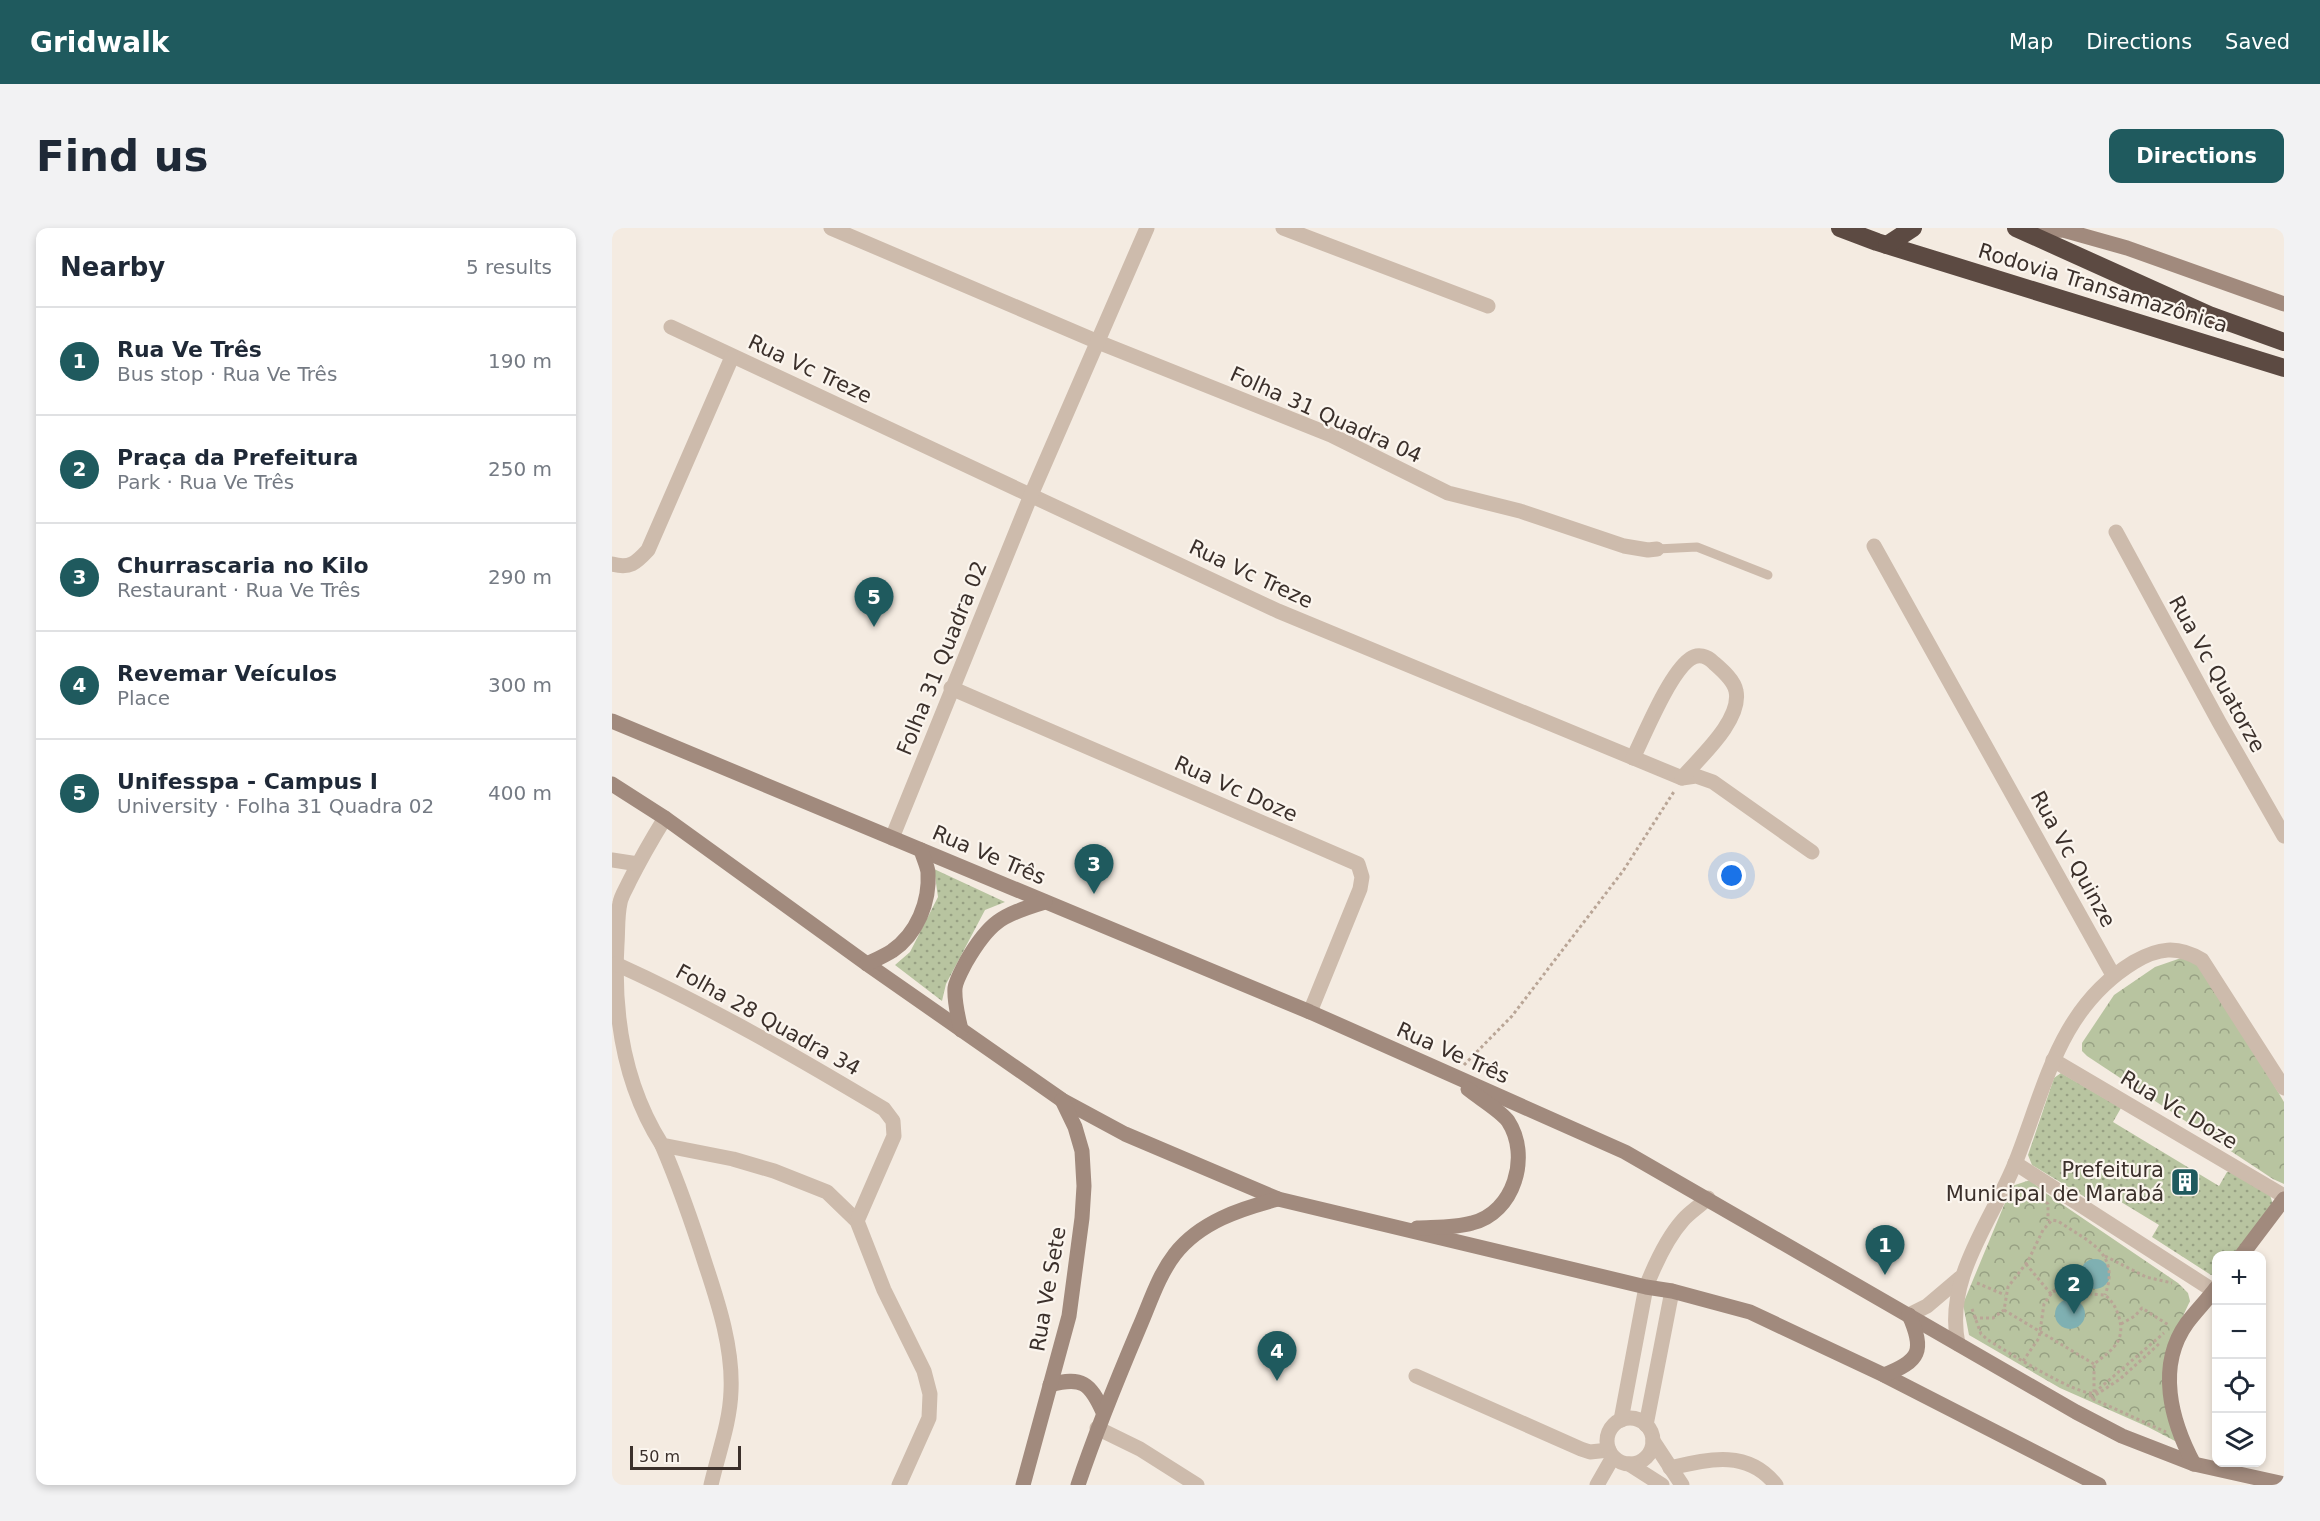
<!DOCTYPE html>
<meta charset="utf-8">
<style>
body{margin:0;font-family:"DejaVu Sans",sans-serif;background:#f2f2f3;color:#1f2937}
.controls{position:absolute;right:18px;bottom:18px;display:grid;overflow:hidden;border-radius:12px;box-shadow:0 3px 9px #0003}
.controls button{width:54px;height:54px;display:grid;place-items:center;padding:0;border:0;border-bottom:2px solid #e0e1e3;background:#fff;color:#1f2937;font:30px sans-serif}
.scale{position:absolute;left:18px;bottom:15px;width:111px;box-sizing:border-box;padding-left:6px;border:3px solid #3b302b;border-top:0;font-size:16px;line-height:21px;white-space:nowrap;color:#3b302b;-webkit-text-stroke:4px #fbf5ee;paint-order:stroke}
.you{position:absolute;left:1120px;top:648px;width:21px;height:21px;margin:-15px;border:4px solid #fff;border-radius:50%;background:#1a73e8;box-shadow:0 0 0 9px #1a73e833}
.badge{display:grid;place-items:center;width:39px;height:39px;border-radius:50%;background:#1f5a5e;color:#fff;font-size:20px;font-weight:700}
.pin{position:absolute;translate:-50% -50px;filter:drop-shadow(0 2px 3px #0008)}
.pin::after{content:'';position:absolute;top:32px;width:21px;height:18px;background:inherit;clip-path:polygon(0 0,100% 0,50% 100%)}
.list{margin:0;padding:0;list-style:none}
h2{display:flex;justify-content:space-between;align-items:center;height:78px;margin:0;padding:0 24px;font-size:26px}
h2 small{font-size:20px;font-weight:400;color:#747a83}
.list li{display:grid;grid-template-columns:39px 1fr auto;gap:18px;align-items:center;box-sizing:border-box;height:108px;padding:0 24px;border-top:2px solid #e0e1e3}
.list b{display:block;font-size:22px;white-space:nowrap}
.list p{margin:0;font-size:20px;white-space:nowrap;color:#747a83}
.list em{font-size:20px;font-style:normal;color:#747a83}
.icon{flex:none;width:33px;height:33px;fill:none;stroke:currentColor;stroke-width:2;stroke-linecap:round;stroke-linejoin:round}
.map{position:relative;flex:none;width:1672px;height:1257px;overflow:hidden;border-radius:12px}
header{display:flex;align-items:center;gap:36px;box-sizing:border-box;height:84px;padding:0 30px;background:#1f5a5e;color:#fff}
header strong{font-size:28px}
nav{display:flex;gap:33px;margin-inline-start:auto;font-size:21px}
.intro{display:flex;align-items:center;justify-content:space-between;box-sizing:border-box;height:144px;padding:0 36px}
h1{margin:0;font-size:42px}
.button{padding:15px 27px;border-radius:12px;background:#1f5a5e;color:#fff;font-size:21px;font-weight:700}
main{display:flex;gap:36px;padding:0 36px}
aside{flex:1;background:#fff;border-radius:12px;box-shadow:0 3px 9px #0003}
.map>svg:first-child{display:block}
.grass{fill:url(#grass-dots)}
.park{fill:url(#park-crowns)}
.water{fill:#7fb0b2}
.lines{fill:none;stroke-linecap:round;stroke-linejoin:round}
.path{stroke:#b9a596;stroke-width:3;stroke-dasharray:3 3;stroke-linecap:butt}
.lane{stroke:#cdbbac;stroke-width:9}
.street{stroke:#cdbbac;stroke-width:15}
.secondary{stroke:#a18a7d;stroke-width:15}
.highway{stroke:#5c4a42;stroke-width:18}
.labels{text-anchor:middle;stroke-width:4.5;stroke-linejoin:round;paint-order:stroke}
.street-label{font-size:21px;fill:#3b302b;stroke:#fbf5ee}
.poi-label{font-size:21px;fill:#3b302b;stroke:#fbf5ee;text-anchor:end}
</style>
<header>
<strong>Gridwalk</strong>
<nav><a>Map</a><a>Directions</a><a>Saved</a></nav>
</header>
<div class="intro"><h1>Find us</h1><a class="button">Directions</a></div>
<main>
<aside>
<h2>Nearby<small>5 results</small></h2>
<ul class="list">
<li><span class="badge">1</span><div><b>Rua Ve Três</b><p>Bus stop · Rua Ve Três</p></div><em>190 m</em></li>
<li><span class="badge">2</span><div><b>Praça da Prefeitura</b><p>Park · Rua Ve Três</p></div><em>250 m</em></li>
<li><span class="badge">3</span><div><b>Churrascaria no Kilo</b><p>Restaurant · Rua Ve Três</p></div><em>290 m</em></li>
<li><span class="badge">4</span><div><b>Revemar Veículos</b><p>Place</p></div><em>300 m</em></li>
<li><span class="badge">5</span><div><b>Unifesspa - Campus I</b><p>University · Folha 31 Quadra 02</p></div><em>400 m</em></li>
</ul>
</aside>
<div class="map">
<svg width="1672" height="1257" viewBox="0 0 1672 1257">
<defs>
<pattern id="grass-dots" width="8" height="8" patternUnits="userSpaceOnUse" patternTransform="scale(1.5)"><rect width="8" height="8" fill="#b8c4a0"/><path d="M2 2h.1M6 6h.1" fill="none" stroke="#97a083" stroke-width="1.8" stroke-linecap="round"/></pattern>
<pattern id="park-crowns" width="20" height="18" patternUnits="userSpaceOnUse" patternTransform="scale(1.5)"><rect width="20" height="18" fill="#b8c4a0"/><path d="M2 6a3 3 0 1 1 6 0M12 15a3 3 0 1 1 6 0" fill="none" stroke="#97a083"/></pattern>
</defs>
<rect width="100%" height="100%" fill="#f4ebe1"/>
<g class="grass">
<path d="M322,641L393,674L373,682L334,756L330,773L283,737L298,724L326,669Z"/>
<path d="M1449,845L1509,880L1501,894L1607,958L1615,944L1620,943L1658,967L1661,977L1621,1027L1604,1028V1045L1599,1047L1540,1009L1547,997L1486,960L1478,972L1420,937L1416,927L1442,850Z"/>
</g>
<g class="park">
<path d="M1569,730L1582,733L1595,744L1672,874V956L1661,951L1475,828L1470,823V815L1502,767L1543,739Z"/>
<path d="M1418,952L1435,966L1566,1055L1576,1065L1578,1073L1564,1103L1563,1213L1536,1199L1448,1160L1357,1107L1351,1076L1400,958Z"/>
</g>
<g class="water">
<circle cx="1483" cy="1046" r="15"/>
<circle cx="1458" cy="1086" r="15"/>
</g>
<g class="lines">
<g class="path">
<path d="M852,837L900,788L1011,643L1063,562"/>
<path d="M1434,974L1436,976V993"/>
<path d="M1493,1028L1534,1049L1560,1055"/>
<path d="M1414,1036L1439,1066"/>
<path d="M1365,1055L1393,1067"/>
<path d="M1360,1081L1369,1106L1376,1112C1394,1123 1465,1168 1482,1165L1552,1105"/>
<path d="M1392,1082L1482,1136"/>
<path d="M1362,1090H1381L1392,1082L1396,1059L1416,1033L1431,1002L1440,992L1446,993C1476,1014 1509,1024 1493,1067"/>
<path d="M1509,1096L1523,1088L1530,1080L1558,1098"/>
<path d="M1411,1133L1427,1110L1432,1076L1441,1063L1493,1067C1500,1073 1503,1078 1506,1086C1515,1113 1501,1121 1482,1136V1165"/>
<path d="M1478,1166L1479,1170L1554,1204"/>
<path d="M1479,1170L1508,1151L1548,1115"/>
</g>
<path class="lane" d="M1045,321L1085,319L1156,347"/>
<g class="street">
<path d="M219,0L486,114L719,207L836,265L908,283L1012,318L1036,322L1045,321"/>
<path d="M671,0L876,78"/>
<path d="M59,99L666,383L1070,550L1084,548L1101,554L1200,624"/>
<path d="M1504,304L1607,494L1672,608"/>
<path d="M1262,318L1501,747"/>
<path d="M0,336C18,341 24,335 36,322L120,129"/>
<path d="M339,460L746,636L750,649L748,661L698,784"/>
<path d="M1021,530C1033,506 1057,446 1078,431C1086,425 1095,428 1102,435C1110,442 1122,452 1124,463C1130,492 1088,529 1070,550"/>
<path d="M53,590C40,611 28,632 17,654C14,661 9,668 8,675C5,688 6,703 5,716C1,787 12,857 50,917L121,931L162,943L215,964L245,993L272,1062L312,1143L318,1166L317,1190L287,1257"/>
<path d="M280,610L419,267L535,0"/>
<path d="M0,632L26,636"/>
<path d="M4,736C97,778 185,829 272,881L281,893L282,908L245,993"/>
<path d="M1441,832L1672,968"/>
<path d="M50,917C67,957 81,997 94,1038C107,1077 121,1121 119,1163C118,1195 106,1226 99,1257"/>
<path d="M1403,935L1602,1063"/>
<path d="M1297,1087L1315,1078L1348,1050"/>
<path d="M1346,1116C1332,1049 1381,992 1404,933C1434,857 1447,780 1522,734C1546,720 1565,717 1590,732L1672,860"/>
<path d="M804,1148L969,1221L978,1224L997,1222"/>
<circle cx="1018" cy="1213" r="23"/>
<path d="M1009,1192L1034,1059C1043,1036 1054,1011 1071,992C1078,984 1088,978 1096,970"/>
<path d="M1034,1197L1060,1063"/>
<path d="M485,1200L528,1221L585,1257"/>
<path d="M1041,1213L1070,1257"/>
<path d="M1017,1236L1050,1257"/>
<path d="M1058,1240C1097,1231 1136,1221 1164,1257"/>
<path d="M985,1257L1001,1229"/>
</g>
<g class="secondary">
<path d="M1411,3L1451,2L1515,20L1672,76"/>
<path d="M0,493L698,784L1013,924L1464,1184L1510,1208L1582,1236L1672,1256"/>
<path d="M0,556L53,590L255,736L450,872L513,906L666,971L1034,1059L1060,1063L1138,1084L1272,1147L1487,1257"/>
<path d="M255,736C263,732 272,728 280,723C305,706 318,674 316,644C315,637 311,629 309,622"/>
<path d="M349,802C346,788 342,774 343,760C344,752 350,742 354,734C377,694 389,687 433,674"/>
<path d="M805,1000C823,999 843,1000 860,995C902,985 919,928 896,893C889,883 867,870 856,861"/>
<path d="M1629,1028L1672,971"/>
<path d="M1272,1147C1308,1133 1313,1123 1297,1087"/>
<path d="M438,1157C470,1148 478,1155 491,1184"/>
<path d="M1582,1236C1559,1193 1544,1138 1575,1095C1584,1083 1595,1072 1604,1060"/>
<path d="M411,1257L457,1088L470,990L472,958L470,923L463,899L450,872"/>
<path d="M466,1257C484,1203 505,1152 527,1100C538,1075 546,1048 563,1026C588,994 628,981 666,971"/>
</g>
<g class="highway">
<path d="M1228,0L1265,14L1672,140"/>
<path d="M1404,0L1597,87L1672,114"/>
<path d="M1275,17L1301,0"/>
</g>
</g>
<defs>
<g id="building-square" transform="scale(1.5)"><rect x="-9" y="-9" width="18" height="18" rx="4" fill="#1f5a5e" stroke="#fbf5ee"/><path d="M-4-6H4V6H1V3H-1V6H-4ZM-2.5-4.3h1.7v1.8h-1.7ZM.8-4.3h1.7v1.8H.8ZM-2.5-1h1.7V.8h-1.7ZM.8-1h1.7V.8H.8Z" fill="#fff"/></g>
</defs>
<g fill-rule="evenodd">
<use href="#building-square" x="1573" y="954"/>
</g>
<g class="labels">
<g class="street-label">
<text transform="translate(1491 60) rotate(17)" y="7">Rodovia Transamazônica</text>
<text transform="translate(198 141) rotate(25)" y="7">Rua Vc Treze</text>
<text transform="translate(714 187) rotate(24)" y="7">Folha 31 Quadra 04</text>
<text transform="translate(639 346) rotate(25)" y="7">Rua Vc Treze</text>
<text transform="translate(330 430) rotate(-68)" y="7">Folha 31 Quadra 02</text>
<text transform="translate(1605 446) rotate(61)" y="7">Rua Vc Quatorze</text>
<text transform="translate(624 561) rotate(24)" y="7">Rua Vc Doze</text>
<text transform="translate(377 627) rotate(23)" y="7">Rua Ve Três</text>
<text transform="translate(1461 631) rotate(61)" y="7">Rua Vc Quinze</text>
<text transform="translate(156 792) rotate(29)" y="7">Folha 28 Quadra 34</text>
<text transform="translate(841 825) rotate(24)" y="7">Rua Ve Três</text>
<text transform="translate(1567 882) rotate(31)" y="7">Rua Vc Doze</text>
<text transform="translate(436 1061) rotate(-80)" y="7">Rua Ve Sete</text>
</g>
<g class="poi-label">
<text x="1552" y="949">Prefeitura<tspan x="1552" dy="24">Municipal de Marabá</tspan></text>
</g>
</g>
</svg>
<div class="controls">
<button>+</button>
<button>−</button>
<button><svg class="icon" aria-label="locate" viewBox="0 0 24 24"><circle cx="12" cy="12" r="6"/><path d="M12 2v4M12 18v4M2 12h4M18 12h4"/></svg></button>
<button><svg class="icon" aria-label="layers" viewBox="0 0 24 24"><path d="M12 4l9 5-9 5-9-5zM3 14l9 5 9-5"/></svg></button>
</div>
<div class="scale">50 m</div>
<div class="you"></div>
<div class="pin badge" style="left:1273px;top:1047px">1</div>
<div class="pin badge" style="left:1462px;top:1086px">2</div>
<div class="pin badge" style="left:482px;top:666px">3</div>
<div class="pin badge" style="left:665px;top:1153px">4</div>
<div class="pin badge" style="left:262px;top:399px">5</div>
</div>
</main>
